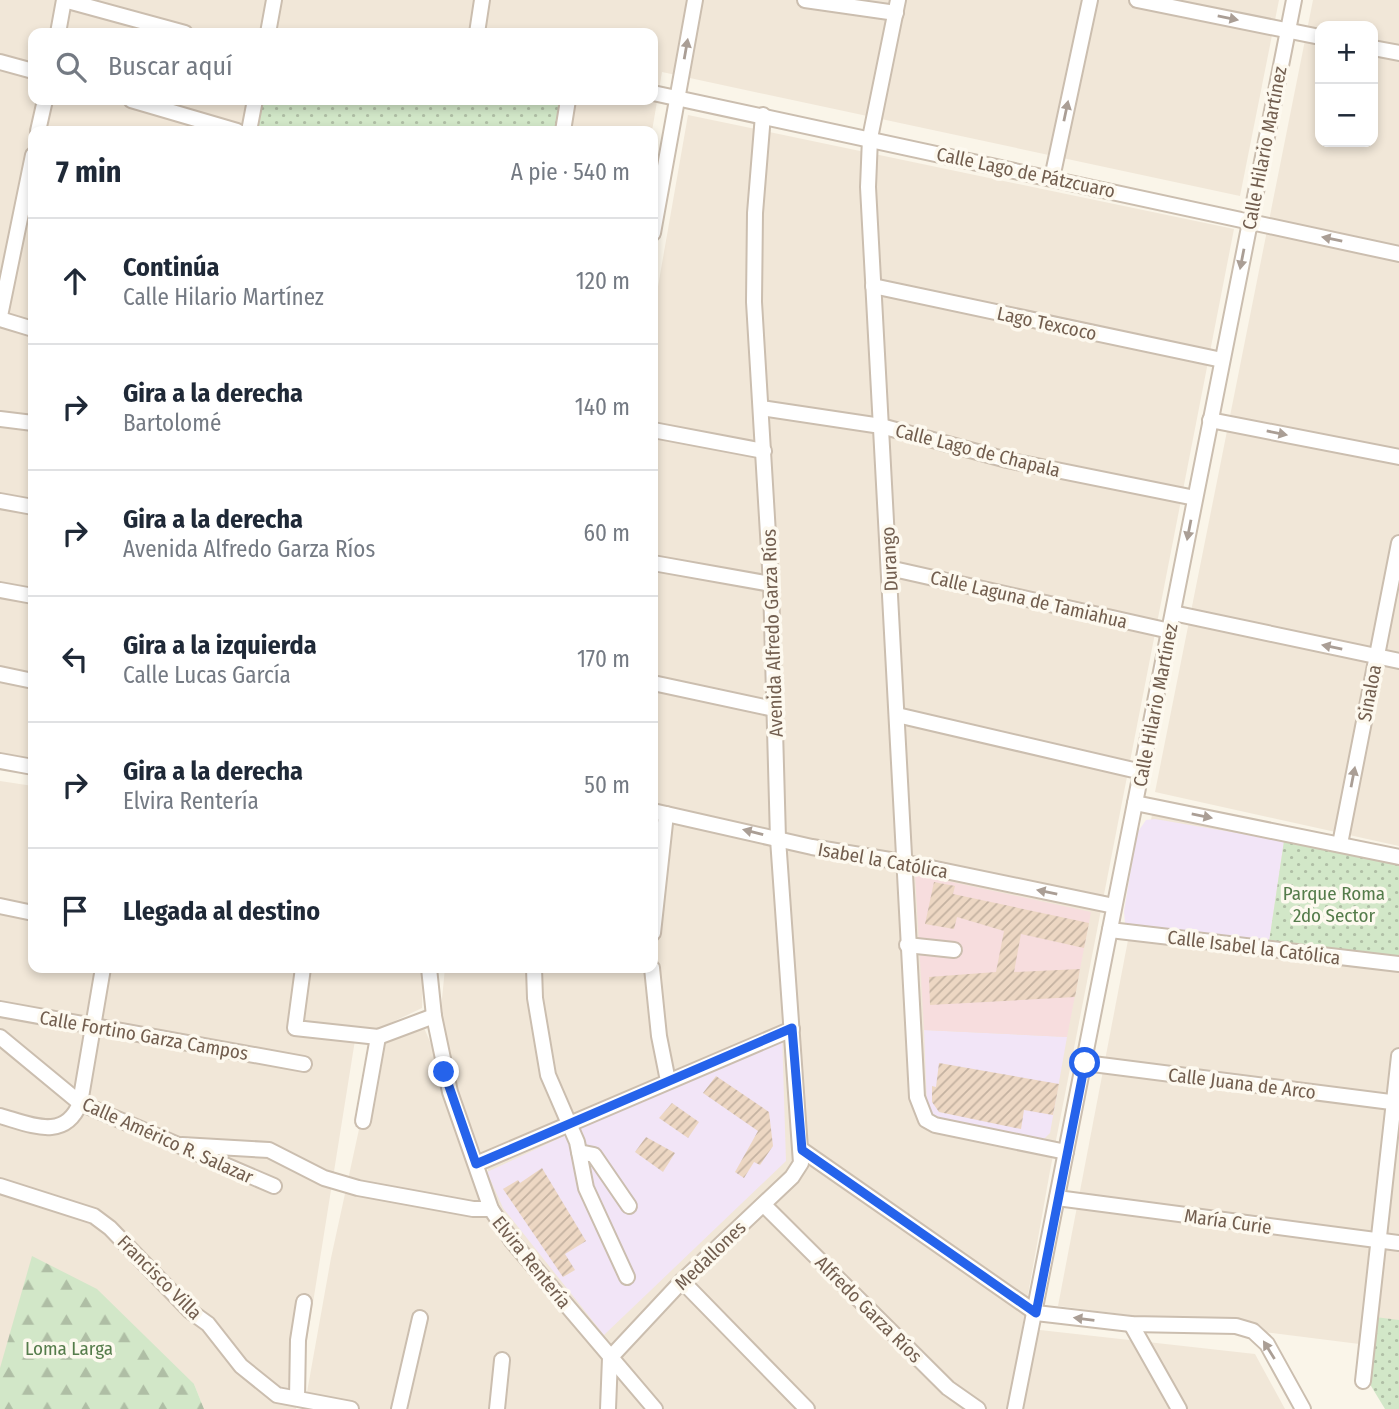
<!DOCTYPE html>
<html lang="es">
<meta charset="utf-8">
<style>
body{margin:0;font-family:"Fira Sans Condensed",sans-serif;background:#f6f6f7;color:#1f2937}
.controls{position:absolute;right:21px;top:21px;display:grid;overflow:hidden;border-radius:14px;box-shadow:0 4px 10px #0003}
.controls button{width:63px;height:63px;display:grid;place-items:center;padding:0;border:0;border-bottom:2px solid #e0e1e3;background:#fff;color:#1f2937;font:35px sans-serif}
.stop{position:absolute;width:21px;height:21px;margin:-16px;border:5px solid #2563eb;border-radius:50%;background:#fff}
.stop.end{background:#2563eb;border-color:#fff;box-shadow:0 2px 7px #0008}
.list{margin:0;padding:0;list-style:none}
h2{display:flex;justify-content:space-between;align-items:center;height:91px;margin:0;padding:0 28px;font-size:30px}
h2 small{font-size:23px;font-weight:400;color:#747a83}
.list li{display:grid;grid-template-columns:46px 1fr auto;gap:21px;align-items:center;box-sizing:border-box;height:126px;padding:0 28px;border-top:2px solid #e0e1e3}
.list b{display:block;font-size:26px;white-space:nowrap}
.list p{margin:0;font-size:23px;white-space:nowrap;color:#747a83}
.list em{font-size:23px;font-style:normal;color:#747a83}
.icon{flex:none;width:38px;height:38px;fill:none;stroke:currentColor;stroke-width:2;stroke-linecap:round;stroke-linejoin:round}
.map{position:relative;flex:none;width:1399px;height:1409px;overflow:hidden}
.search{position:absolute;background:#fff;box-shadow:0 4px 10px #0003;left:28px;top:28px;width:630px;height:77px;display:flex;align-items:center;gap:18px;box-sizing:border-box;padding:0 24px;border-radius:14px;color:#747a83;font-size:26px}
.panel{position:absolute;background:#fff;box-shadow:0 4px 10px #0003;left:28px;top:126px;width:630px;height:847px;border-radius:14px}
.map>svg:first-child{display:block}
.residential{fill:#f1e7d8;fill-rule:evenodd}
.education{fill:#f2e5f7}
.medical{fill:#f7ddde}
.forest{fill:url(#forest-firs)}
.park{fill:url(#park-dots)}
.building{fill:url(#building-hatch)}
.lines{fill:none;stroke-linecap:round;stroke-linejoin:round}
.minor-casing{stroke:#cbbeaf;stroke-width:18}
.minor{stroke:#fff;stroke-width:14}
.oneway{fill:#aa9e95}
.route{stroke:#2563eb;stroke-width:9}
.labels{text-anchor:middle;stroke-width:7;stroke-linejoin:round;paint-order:stroke}
.street-label{font-size:19px;fill:#725e4f;stroke:#fdf9ef}
.park-label{font-size:19px;fill:#557c4b;stroke:#fdf9ef}
</style>
<div class="map">
<svg width="1399" height="1409" viewBox="0 0 1399 1409">
<defs>
<pattern id="forest-firs" width="22" height="20" patternUnits="userSpaceOnUse" patternTransform="scale(1.75)"><rect width="22" height="20" fill="#d2e7c8"/><path d="M5 1l3.5 6h-7zM16 11l3.5 6h-7z" fill="#afbea5"/></pattern>
<pattern id="park-dots" width="8" height="8" patternUnits="userSpaceOnUse" patternTransform="scale(1.75)"><rect width="8" height="8" fill="#d2e7c8"/><path d="M2 2h.1M6 6h.1" fill="none" stroke="#afbea5" stroke-width="1.8" stroke-linecap="round"/></pattern>
<pattern id="building-hatch" width="6" height="6" patternUnits="userSpaceOnUse" patternTransform="scale(1.75)"><rect width="6" height="6" fill="#edd7c3"/><path d="M-1 1l2-2M0 6l6-6M5 7l2-2" fill="none" stroke="#c4b2a1"/></pattern>
</defs>
<rect width="100%" height="100%" fill="#faf5e9"/>
<g class="residential">
<path d="M0,0H1279L1240,196L662,72L652,131H33V764L0,758ZM33,33H653V100H33Z"/>
<path d="M1313,0H1399V846L1155,792ZM1320,26H1373V142H1320Z"/>
<path d="M688,115L1234,229L1050,1171L1022,1328L1255,1354L1285,1409H304L331,1258L378,1042L424,1028L495,1189L455,1084L441,1009L445,968H653V315Z"/>
<path d="M0,781L33,786V968H423L422,1008L355,1040L296,1409H204L194,1384L0,1388Z"/>
<path d="M1155,799L1399,850V1349L1058,1306Z"/>
</g>
<g class="education">
<path d="M1155,819L1284,841L1268,949L1129,927L1125,924L1124,911L1137,833L1146,820Z"/>
<path d="M924,1030L1067,1037L1050,1133L1042,1141L933,1116L927,1107Z"/>
<path d="M782,1034L786,1161L604,1335L503,1208L487,1172Z"/>
</g>
<path class="medical" d="M915,874L1091,912L1067,1037L924,1030Z"/>
<path class="forest" d="M32,1256L97,1289L194,1384L204,1409H0V1368Z"/>
<g class="park">
<path d="M255,100H568L563,131H249Z"/>
<path d="M1284,841L1399,861V965L1268,949Z"/>
<path d="M1375,1317L1399,1320V1409H1385L1368,1381Z"/>
</g>
<g class="building">
<path d="M934,882L955,886L953,894L1089,923L1084,948L1021,934L1014,972L1080,969L1075,997L930,1005L929,977L996,972L1004,931L957,917L954,929L925,924Z"/>
<path d="M939,1063L1059,1084L1053,1115L1024,1110L1021,1129L939,1112L932,1102V1086L936,1087Z"/>
<path d="M716,1076L769,1112L773,1146L760,1165L754,1162L744,1178L735,1172L758,1131L703,1093Z"/>
<path d="M672,1103L699,1122L688,1138L659,1118Z"/>
<path d="M646,1137L675,1153L663,1172L635,1152Z"/>
<path d="M542,1168L586,1241L565,1254L575,1270L563,1277L503,1189L518,1180L520,1183Z"/>
</g>
<g class="lines">
<g class="minor-casing">
<g id="minor">
<path d="M64,0L185,33"/>
<path d="M805,0L896,13"/>
<path d="M898,0L870,138L868,187L917,1097L926,1120L935,1125L1066,1152"/>
<path d="M1137,0L1320,37"/>
<path d="M58,33L64,0"/>
<path d="M268,33L274,0"/>
<path d="M477,33L482,0"/>
<path d="M1373,48L1399,53"/>
<path d="M0,62L33,71"/>
<path d="M653,93L1399,254"/>
<path d="M131,100L237,131"/>
<path d="M38,131L45,100"/>
<path d="M249,131L255,100"/>
<path d="M563,131L568,100"/>
<path d="M1052,178L1090,0"/>
<path d="M653,233L695,0"/>
<path d="M873,286L1222,360"/>
<path d="M0,316L33,155"/>
<path d="M0,319L33,329"/>
<path d="M761,408L881,426L1007,460L1195,498"/>
<path d="M0,419L33,423"/>
<path d="M1210,420L1399,457"/>
<path d="M653,430L764,451"/>
<path d="M0,501L33,507"/>
<path d="M653,563L771,584"/>
<path d="M889,568L1170,631"/>
<path d="M0,590L33,596"/>
<path d="M1173,613L1399,661"/>
<path d="M0,674L33,681"/>
<path d="M653,683L774,709"/>
<path d="M897,715L1142,772"/>
<path d="M0,761L33,767"/>
<path d="M1135,803L1399,857"/>
<path d="M653,811L812,847L902,862L1114,906"/>
<path d="M1340,844L1399,543"/>
<path d="M0,906L33,913"/>
<path d="M1110,930L1399,964"/>
<path d="M653,933L666,814"/>
<path d="M907,945L954,950"/>
<path d="M303,968L295,1028L378,1037L434,1016"/>
<path d="M429,968L434,1016L450,1092L491,1209L512,1241L655,1409"/>
<path d="M534,968L535,998L548,1075L577,1142L586,1188L627,1277"/>
<path d="M652,968L659,1036L668,1081"/>
<path d="M0,1009L304,1064"/>
<path d="M0,1037L80,1103L274,1186"/>
<path d="M1085,1063L1399,1103"/>
<path d="M0,1116C32,1125 65,1141 80,1103L103,968"/>
<path d="M363,1121L378,1037"/>
<path d="M182,1145L269,1150L324,1178L358,1188L473,1209H491"/>
<path d="M802,1150L1036,1313L1131,1324L1236,1326L1253,1331L1267,1344L1303,1409"/>
<path d="M579,1152L594,1155L629,1206"/>
<path d="M476,1164L792,1029"/>
<path d="M0,1186L94,1216L110,1228L190,1311L208,1324L241,1366L277,1395L351,1409"/>
<path d="M1057,1198L1399,1243"/>
<path d="M764,1205L948,1388L978,1409"/>
<path d="M682,1281L807,1409"/>
<path d="M1131,1324L1179,1409"/>
<path d="M1363,1381L1399,1056"/>
<path d="M297,1398L298,1340L304,1302"/>
<path d="M399,1409L420,1318"/>
<path d="M497,1409L502,1360"/>
<path d="M608,1409L610,1358L682,1281L792,1177L801,1163L778,839L771,584L754,302L755,213L763,115"/>
<path d="M1015,1409L1294,0"/>
</g>
</g>
<use href="#minor" class="minor"/>
</g>
<defs><path id="oneway-solid" d="M-6-.8H1V-3.2L6.5 0L1 3.2V.8H-6Z" transform="scale(1.75)"/></defs>
<g class="oneway">
<use href="#oneway-solid" transform="translate(1228 18) rotate(11)"/>
<use href="#oneway-solid" transform="translate(686 49) rotate(-80)"/>
<use href="#oneway-solid" transform="translate(1066 111) rotate(-78)"/>
<use href="#oneway-solid" transform="translate(1332 239) rotate(-168)"/>
<use href="#oneway-solid" transform="translate(1242 259) rotate(101)"/>
<use href="#oneway-solid" transform="translate(1277 433) rotate(11)"/>
<use href="#oneway-solid" transform="translate(1189 530) rotate(101)"/>
<use href="#oneway-solid" transform="translate(1332 647) rotate(-168)"/>
<use href="#oneway-solid" transform="translate(1353 777) rotate(-79)"/>
<use href="#oneway-solid" transform="translate(1202 816) rotate(11)"/>
<use href="#oneway-solid" transform="translate(753 832) rotate(-166)"/>
<use href="#oneway-solid" transform="translate(1047 892) rotate(-168)"/>
<use href="#oneway-solid" transform="translate(1084 1319) rotate(-173)"/>
<use href="#oneway-solid" transform="translate(1269 1350) rotate(-122)"/>
</g>
<g class="lines">
<path class="route" d="M444,1072L476,1164L792,1028L802,1150L1036,1313L1085,1063"/>
</g>
<g class="labels">
<g class="street-label">
<text transform="translate(1264 148) rotate(-79)" y="7">Calle Hilario Martínez</text>
<text transform="translate(1026 172) rotate(12)" y="7">Calle Lago de Pátzcuaro</text>
<text transform="translate(1047 323) rotate(12)" y="7">Lago Texcoco</text>
<text transform="translate(978 450) rotate(14)" y="7">Calle Lago de Chapala</text>
<text transform="translate(889 559) rotate(-93)" y="7">Durango</text>
<text transform="translate(1029 599) rotate(13)" y="7">Calle Laguna de Tamiahua</text>
<text transform="translate(772 633) rotate(-92)" y="7">Avenida Alfredo Garza Ríos</text>
<text transform="translate(1369 693) rotate(-79)" y="7">Sinaloa</text>
<text transform="translate(1155 705) rotate(-79)" y="7">Calle Hilario Martínez</text>
<text transform="translate(883 860) rotate(10)" y="7">Isabel la Católica</text>
<text transform="translate(1254 947) rotate(7)" y="7">Calle Isabel la Católica</text>
<text transform="translate(144 1035) rotate(10)" y="7">Calle Fortino Garza Campos</text>
<text transform="translate(1242 1083) rotate(7)" y="7">Calle Juana de Arco</text>
<text transform="translate(168 1140) rotate(24)" y="7">Calle Américo R. Salazar</text>
<text transform="translate(1228 1221) rotate(8)" y="7">María Curie</text>
<text transform="translate(710 1255) rotate(-44)" y="7">Medallones</text>
<text transform="translate(532 1262) rotate(51)" y="7">Elvira Rentería</text>
<text transform="translate(160 1277) rotate(45)" y="7">Francisco Villa</text>
<text transform="translate(869 1309) rotate(45)" y="7">Alfredo Garza Ríos</text>
</g>
<g class="park-label">
<text x="1334" y="900">Parque Roma<tspan x="1334" dy="22">2do Sector</tspan></text>
<text x="69" y="1355">Loma Larga</text>
</g>
</g>
</svg>
<div class="controls">
<button>+</button>
<button>−</button>
</div>
<div class="stop" style="left:1085px;top:1063px"></div>
<div class="stop end" style="left:444px;top:1072px"></div>
<div class="search"><svg class="icon" aria-label="search" viewBox="0 0 24 24"><circle cx="10" cy="10" r="6"/><path d="M15 15l6 6"/></svg>Buscar aquí</div>
<section class="panel">
<h2>7 min<small>A pie · 540 m</small></h2>
<ul class="list">
<li><svg class="icon" aria-label="ahead" viewBox="0 0 24 24"><path d="M12 20V5M6 11l6-6 6 6"/></svg><div><b>Continúa</b><p>Calle Hilario Martínez</p></div><em>120 m</em></li>
<li><svg class="icon" aria-label="right" viewBox="0 0 24 24"><path d="M7 20v-9h11M14 6l5 5-5 5"/></svg><div><b>Gira a la derecha</b><p>Bartolomé</p></div><em>140 m</em></li>
<li><svg class="icon" aria-label="right" viewBox="0 0 24 24"><path d="M7 20v-9h11M14 6l5 5-5 5"/></svg><div><b>Gira a la derecha</b><p>Avenida Alfredo Garza Ríos</p></div><em>60 m</em></li>
<li><svg class="icon" aria-label="left" viewBox="0 0 24 24"><path d="M17 20v-9H6M10 6l-5 5 5 5"/></svg><div><b>Gira a la izquierda</b><p>Calle Lucas García</p></div><em>170 m</em></li>
<li><svg class="icon" aria-label="right" viewBox="0 0 24 24"><path d="M7 20v-9h11M14 6l5 5-5 5"/></svg><div><b>Gira a la derecha</b><p>Elvira Rentería</p></div><em>50 m</em></li>
<li><svg class="icon" aria-label="arrive" viewBox="0 0 24 24"><path d="M6 21V4h12l-3 4 3 4H6"/></svg><div><b>Llegada al destino</b></div></li>
</ul>
</section>
</div>
